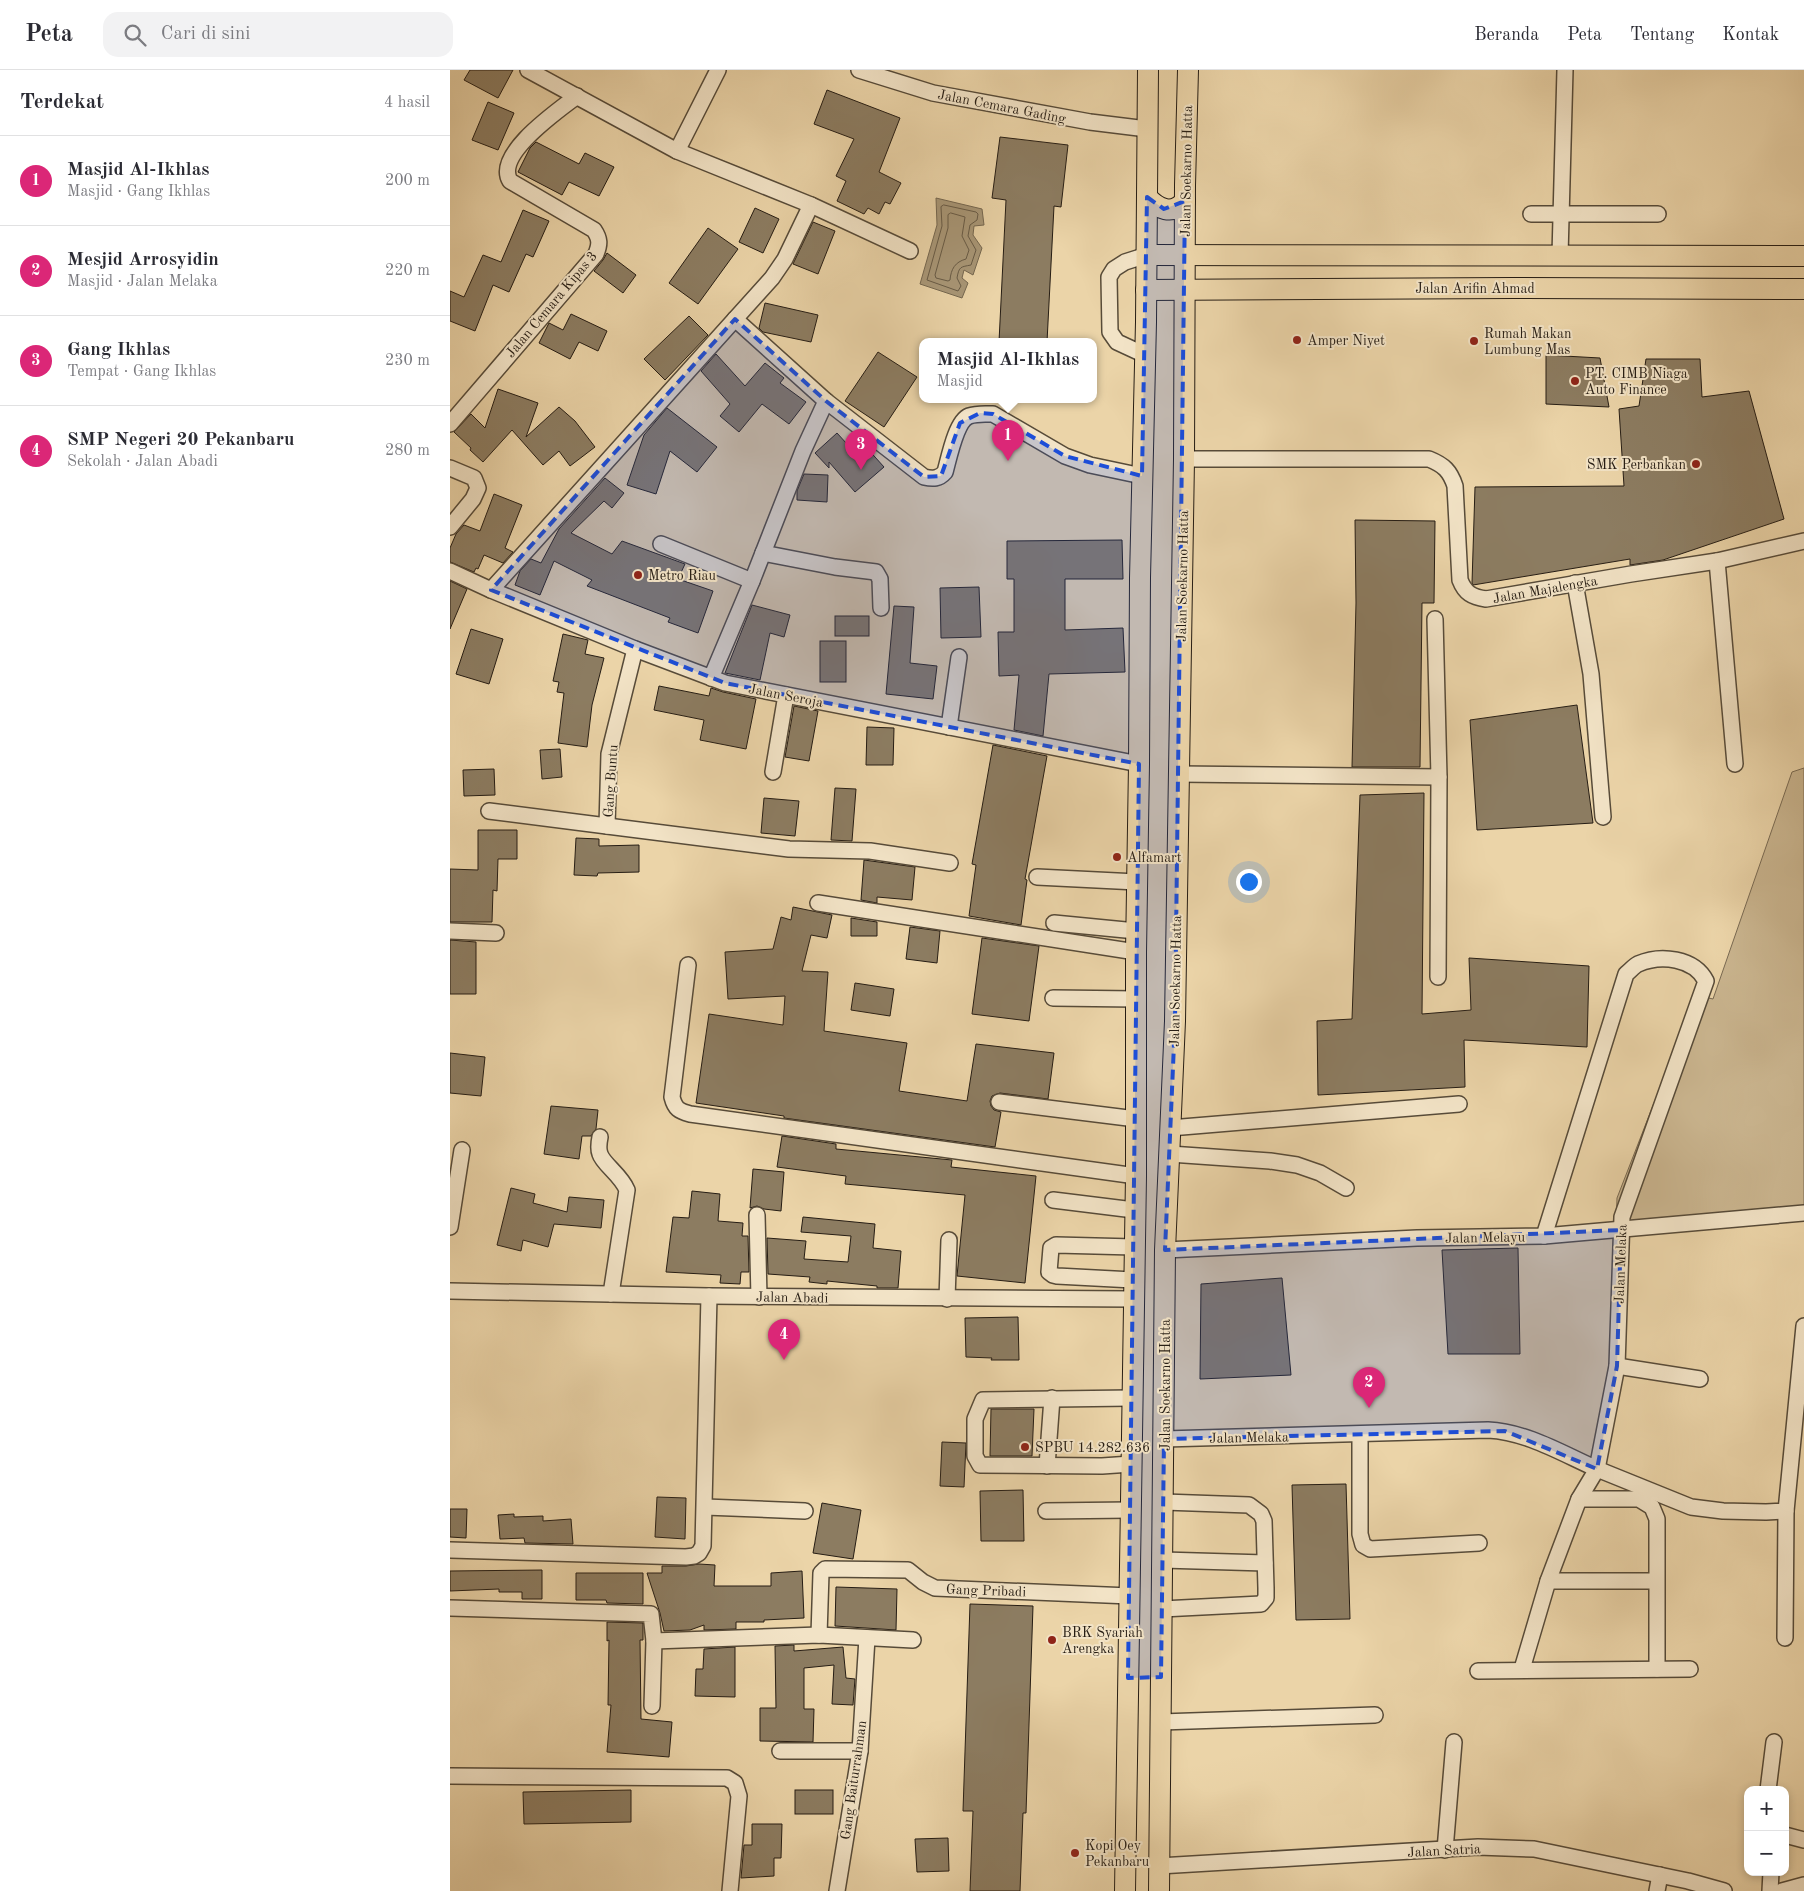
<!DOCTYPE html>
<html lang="id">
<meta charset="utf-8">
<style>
body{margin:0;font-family:"Old Standard TT",serif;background:#f2f2f3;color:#2b2b33}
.controls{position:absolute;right:15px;bottom:15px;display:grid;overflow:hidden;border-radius:10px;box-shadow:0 2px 8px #0003}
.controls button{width:45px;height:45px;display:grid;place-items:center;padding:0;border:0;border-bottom:1px solid #e1e1e2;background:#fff;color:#2b2b33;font:25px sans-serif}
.you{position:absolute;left:798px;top:811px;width:18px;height:18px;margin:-12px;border:4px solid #fff;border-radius:50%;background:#1a73e8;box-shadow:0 0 0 8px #1a73e833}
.badge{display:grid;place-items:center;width:32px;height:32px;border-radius:50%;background:#db2777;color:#fff;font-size:16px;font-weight:700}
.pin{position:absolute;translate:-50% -41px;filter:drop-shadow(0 1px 2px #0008)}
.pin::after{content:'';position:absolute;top:26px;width:18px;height:15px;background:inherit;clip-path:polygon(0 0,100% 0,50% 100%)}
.popup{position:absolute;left:469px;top:268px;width:178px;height:65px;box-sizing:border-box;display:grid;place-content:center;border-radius:10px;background:#fff;filter:drop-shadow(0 1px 4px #0005);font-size:16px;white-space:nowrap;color:#7c7c81}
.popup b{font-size:19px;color:#2b2b33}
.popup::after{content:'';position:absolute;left:50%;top:100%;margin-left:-10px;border:10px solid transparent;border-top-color:#fff}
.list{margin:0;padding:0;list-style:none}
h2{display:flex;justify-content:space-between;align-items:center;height:65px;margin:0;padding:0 20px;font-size:21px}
h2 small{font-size:16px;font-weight:400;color:#7c7c81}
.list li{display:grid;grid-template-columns:32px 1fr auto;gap:15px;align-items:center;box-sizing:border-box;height:90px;padding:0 20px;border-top:1px solid #e1e1e2}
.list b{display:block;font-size:19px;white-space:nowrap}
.list p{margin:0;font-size:16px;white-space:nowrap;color:#7c7c81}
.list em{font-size:16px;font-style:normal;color:#7c7c81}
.icon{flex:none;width:28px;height:28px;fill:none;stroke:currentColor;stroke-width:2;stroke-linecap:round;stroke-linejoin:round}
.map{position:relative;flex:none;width:1354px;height:1821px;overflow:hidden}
header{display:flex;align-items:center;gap:30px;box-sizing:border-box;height:70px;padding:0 25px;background:#fff;border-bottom:1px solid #e1e1e2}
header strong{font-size:24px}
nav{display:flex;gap:28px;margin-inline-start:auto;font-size:18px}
.search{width:350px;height:45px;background:#f2f2f3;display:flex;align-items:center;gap:12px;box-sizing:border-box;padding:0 18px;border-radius:15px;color:#7c7c81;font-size:19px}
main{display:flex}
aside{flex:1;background:#fff}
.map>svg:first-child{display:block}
.green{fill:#cab58f;stroke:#786952}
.water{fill:#a89676;stroke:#74664f}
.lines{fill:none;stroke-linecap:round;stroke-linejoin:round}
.shore{stroke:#675a45;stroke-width:1}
.building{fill:#8c7c61;stroke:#261d14}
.minor-casing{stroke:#574b39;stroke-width:18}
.major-casing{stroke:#261d14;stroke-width:22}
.minor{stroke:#f2e3c6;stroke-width:15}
.major{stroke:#ebd4a8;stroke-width:20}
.marked{fill:#1d4ed8;fill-opacity:0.2;stroke:#1d4ed8;stroke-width:4;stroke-dasharray:10 6;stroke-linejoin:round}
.poi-dot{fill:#8f2418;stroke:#f2e3c6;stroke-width:2}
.labels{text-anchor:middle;stroke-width:4;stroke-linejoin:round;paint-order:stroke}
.street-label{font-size:14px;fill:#261d14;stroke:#f2e3c6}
.poi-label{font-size:14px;fill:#261d14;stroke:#f2e3c6;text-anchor:start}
</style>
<header>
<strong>Peta</strong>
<div class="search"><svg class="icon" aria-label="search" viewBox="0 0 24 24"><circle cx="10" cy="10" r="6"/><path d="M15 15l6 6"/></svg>Cari di sini</div>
<nav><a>Beranda</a><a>Peta</a><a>Tentang</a><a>Kontak</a></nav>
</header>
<main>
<aside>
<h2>Terdekat<small>4 hasil</small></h2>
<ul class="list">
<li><span class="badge">1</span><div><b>Masjid Al-Ikhlas</b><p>Masjid · Gang Ikhlas</p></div><em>200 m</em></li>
<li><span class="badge">2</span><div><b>Mesjid Arrosyidin</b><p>Masjid · Jalan Melaka</p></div><em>220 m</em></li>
<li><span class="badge">3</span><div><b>Gang Ikhlas</b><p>Tempat · Gang Ikhlas</p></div><em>230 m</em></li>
<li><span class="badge">4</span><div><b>SMP Negeri 20 Pekanbaru</b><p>Sekolah · Jalan Abadi</p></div><em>280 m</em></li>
</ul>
</aside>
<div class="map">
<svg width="1354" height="1821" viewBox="0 0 1354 1821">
<rect width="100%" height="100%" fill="#ebd4a8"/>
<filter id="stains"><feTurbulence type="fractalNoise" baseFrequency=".004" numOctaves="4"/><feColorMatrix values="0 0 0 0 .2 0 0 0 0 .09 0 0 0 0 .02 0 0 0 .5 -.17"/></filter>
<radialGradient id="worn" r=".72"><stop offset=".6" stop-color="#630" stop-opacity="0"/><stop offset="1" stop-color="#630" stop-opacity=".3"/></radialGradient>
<path class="green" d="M1354,698V1137L1166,1157L1167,1128L1246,925L1263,929L1342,702Z"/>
<path class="water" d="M486,128L532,139L534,155L524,156L523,165L532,178L523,205L514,200L512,208L518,213L512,228L470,214L487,155Z"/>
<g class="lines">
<g class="shore">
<path d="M494,135L526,142L528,144L527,150L520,155L518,166L526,180L521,195C511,197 509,196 507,208L511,216L508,221L477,210L492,156L491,137Z"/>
<path d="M501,143L515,147L512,166L519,180L516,189C505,192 501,199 500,210L498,211L486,208L485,205L498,158V145Z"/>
</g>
</g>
<g class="building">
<path d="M20,0H63L48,28L14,10Z"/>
<path d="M377,20L450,48L429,102L451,113L440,134L435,132L429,144L418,138L414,144L387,131L396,111L386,106L404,69L364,54Z"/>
<path d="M38,32L64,43L48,80L22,70Z"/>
<path d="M550,67L618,75L611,137L604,136L597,272H549L556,130L542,128Z"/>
<path d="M86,72L129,94L135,83L164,97L149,126L119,112L112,125L68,102L80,78Z"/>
<path d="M305,138L329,149L313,183L289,172Z"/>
<path d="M73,140L99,151L83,187L76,184L59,222L43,215L25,261L0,251V221L14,227L33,185L51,192Z"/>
<path d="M363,152L385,161L368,204L343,194Z"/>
<path d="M258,158L288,179L248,234L219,213Z"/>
<path d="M157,183L186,205L173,223L144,201L153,190Z"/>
<path d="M315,233L368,245L361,272L313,262L309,258Z"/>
<path d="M121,244L157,261L148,281L129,272L120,289L89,273L99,253L113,260Z"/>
<path d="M239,246L258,265L215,310L194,289Z"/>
<path d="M428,282L467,307L434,357L395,331Z"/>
<path d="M266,284L295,316L315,293L334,308L330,313L356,332L339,354L312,334L289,362L270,346L280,334L251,301Z"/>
<path d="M1096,285L1150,288L1159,337L1096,334Z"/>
<path d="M1196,289H1250L1252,327L1299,321L1334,449L1213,490L1180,495V489L1023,515L1022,513L1025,417L1174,416L1169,339L1189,336Z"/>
<path d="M48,319L88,333L76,367L109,337L125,351L145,377L120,396L109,381L93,395L62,360L33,392L20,380L21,378L4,362L21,344L35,358Z"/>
<path d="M217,338L267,377L247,402L220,381L206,424L177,415L194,365Z"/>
<path d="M387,363L407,385L416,377L434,397L405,422L379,392V398L365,383Z"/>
<path d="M354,404L378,405L377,432L347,430V421Z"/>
<path d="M155,408L174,423L162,438L154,431L121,463L162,484L172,471L235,494L228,509L263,521L248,563L218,552L220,548L137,516L142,510L104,491L90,525L65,515L70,501L81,489L91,493L109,459Z"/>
<path d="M44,424L72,435L55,478L63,482L53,493L34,485L28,499L26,498L24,502L0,492V478L6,464L14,455L30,461Z"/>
<path d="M905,450L985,451L984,533H972L970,697H902L906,533Z"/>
<path d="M672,470L673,509H615V560L673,558L675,602L599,604L593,666L564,660L569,605L549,606L548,562H564V509H557V471Z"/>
<path d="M0,511L17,519L0,559Z"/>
<path d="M529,517L531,567L491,568L490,518Z"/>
<path d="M302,535L340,545L334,567L320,563L310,610L275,603Z"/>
<path d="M444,536L464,537L460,593L487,596L483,629L436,624Z"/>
<rect x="385" y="546" width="34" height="20"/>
<path d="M21,559L53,569L39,614L6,604Z"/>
<path d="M113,564L138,570L135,584L154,588L142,635L137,677L108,673L114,623L107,622L109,612L103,611Z"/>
<rect x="370" y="571" width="26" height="41"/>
<path d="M209,616L259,626L261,618L273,622L306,629L296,679L250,670L254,650L204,640Z"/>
<path d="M1127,635L1143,753L1027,760L1020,650Z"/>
<path d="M344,636L368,641L359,691L335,687Z"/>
<path d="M417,657L444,658L443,695H416Z"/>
<path d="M543,675L597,686L575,809L577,810L571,855L519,846L526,795L522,794Z"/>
<path d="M110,679L112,707L92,709L90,680Z"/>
<path d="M44,699L45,725L14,726L13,700Z"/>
<path d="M385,718L406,719L402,771L381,770Z"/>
<path d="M974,723L972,944L1021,940L1019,888L1139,896L1137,977L1014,970L1015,1017L868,1025L867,951L902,949L910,725Z"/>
<path d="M314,728L349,731L345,766L311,763Z"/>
<path d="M28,760H67V789H48L47,821L43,820L42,852H0V799L28,800Z"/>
<path d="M126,768L149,769V776L189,775V802L148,803L147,806L124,805Z"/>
<path d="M414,790L465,797L462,830L427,827V833L411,830Z"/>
<path d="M343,837L382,845L377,868L361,865L352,901L378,902L374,961L457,973L449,1021L517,1031L526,974L604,983L598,1029L550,1023L542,1026L540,1031L541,1036L544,1040L551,1042L545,1077L334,1048V1046L246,1033L259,944L333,955L335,926L278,929L275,882L323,879L331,847L341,850Z"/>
<path d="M401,848L427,852V866H401Z"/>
<path d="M460,857L490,861L487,893L456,889Z"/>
<path d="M532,868L589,876L579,951L522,944Z"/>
<path d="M0,870L26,872V924H0Z"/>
<path d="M405,913L444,919L440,946L401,940Z"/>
<path d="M0,983L35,987L31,1026L0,1023Z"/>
<path d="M101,1036L148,1040L146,1059L141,1066H132L129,1089L94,1084Z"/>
<path d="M332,1066L386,1074V1079L502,1090L501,1097L586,1106L575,1213L507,1206L515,1125L395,1114L396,1106L327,1097Z"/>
<path d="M303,1099L334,1102L331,1141L314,1139L307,1136L300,1138Z"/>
<path d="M61,1118L85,1124L83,1133L117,1142L119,1127L154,1130L151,1158L104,1154L98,1177L73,1170L71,1181L47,1175Z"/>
<path d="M242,1121L270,1124L268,1151L293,1153L292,1166H298L299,1202H291L290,1214L270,1213L271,1205L216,1202L223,1147L239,1148Z"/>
<path d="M353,1147L425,1154L423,1178L451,1181L448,1218H427V1216L377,1211V1214L359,1212L360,1207L318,1204L317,1168L356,1171L354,1189L398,1192L401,1166L351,1162Z"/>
<path d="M1068,1178L1070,1284H998L992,1180Z"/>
<path d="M832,1208L841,1305L750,1309L751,1214Z"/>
<path d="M568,1247L569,1290H541L542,1288L516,1287L515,1248Z"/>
<path d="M541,1339H584L582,1386H540Z"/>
<path d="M492,1372L516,1373L514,1417L490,1416Z"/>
<path d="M896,1414L900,1549L846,1550L842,1415Z"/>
<path d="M573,1420L574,1471H531L530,1421Z"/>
<path d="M207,1427L236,1428L235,1469L205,1467Z"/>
<path d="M372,1433L411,1440L403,1489L363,1483Z"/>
<path d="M0,1439H17L16,1468L0,1467Z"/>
<path d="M64,1444V1447L93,1446V1451L121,1449L123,1474L75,1473L74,1468L50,1469L48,1445Z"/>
<path d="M249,1494L265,1495L264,1516H321V1503L352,1501L354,1548L314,1550V1552H286V1559L254,1560V1555L240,1560L214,1561L210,1543L197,1503H212V1496H236Z"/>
<path d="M92,1500V1529H72V1522H49V1519L0,1521V1501Z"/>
<path d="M126,1503H193V1534L157,1533L156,1530H126Z"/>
<path d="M386,1517L447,1519L446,1560L385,1556Z"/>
<path d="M520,1534L583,1536L576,1743H573L570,1821H520L523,1741H513Z"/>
<path d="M157,1552L193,1553V1570H190L191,1649L222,1652L219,1687L157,1682L161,1635H158L159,1570L157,1571Z"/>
<path d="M344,1575V1581L393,1577L396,1608L405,1609L403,1635L382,1634L384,1595L354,1598V1639H364L363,1672L310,1671V1638H326L325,1576Z"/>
<path d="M285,1577V1627L245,1626L246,1599H253L254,1579Z"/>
<path d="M181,1720V1752L74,1754L73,1722Z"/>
<rect x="345" y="1720" width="38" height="24"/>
<path d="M302,1754H332L331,1788H324V1806L291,1808L294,1775H302Z"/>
<path d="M498,1768L499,1801L467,1802L465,1769Z"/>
</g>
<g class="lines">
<g class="minor-casing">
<g id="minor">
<path d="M78,0L227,81L361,135L460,181"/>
<path d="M409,0L483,23L640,52L697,59"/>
<path d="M227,81L268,0"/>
<path d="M1081,144H1208"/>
<path d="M1110,185L1115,0"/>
<path d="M285,249L376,331L474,407C483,409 489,409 495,402C499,388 506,351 519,346C527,343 535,344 543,344L615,386L640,395L692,406"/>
<path d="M695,285L667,272L660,262L659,207L664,199L675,192L697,185"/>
<path d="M0,354L146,184C150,174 150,169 144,160L60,111C44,84 109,40 127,26"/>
<path d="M734,389H979C994,395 1000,401 1005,416L1010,510C1015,523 1022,527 1036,529L1181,504L1267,491L1354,471"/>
<path d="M0,398L24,408L28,418L23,429L0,457"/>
<path d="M211,474L302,511"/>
<path d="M313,483L385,497L426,502L430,509L431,538"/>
<path d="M1267,491L1285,694"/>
<path d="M0,501L41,520L185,579L275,613L689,694"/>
<path d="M1125,513L1141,604L1153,747"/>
<path d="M41,520L322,208L335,189L361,135"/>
<path d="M261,608L302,511L353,381L376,331"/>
<path d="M499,657L509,587"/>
<path d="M323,702L336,625"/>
<path d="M728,704L989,707L985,549"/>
<path d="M39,741L157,756L159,684L185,579"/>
<path d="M157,756L339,779L420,781L500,793"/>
<path d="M587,807L687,812"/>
<path d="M368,833L686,882"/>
<path d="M604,853L686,861"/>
<path d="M0,861L46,863"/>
<path d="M238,895L222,1027C225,1039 229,1041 240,1044L686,1106"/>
<path d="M988,907L989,707"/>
<path d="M603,928L686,929"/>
<path d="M549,1032L686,1049"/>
<path d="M720,1058L1009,1034"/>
<path d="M150,1067C149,1072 148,1079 150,1084C153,1094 171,1105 177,1120L161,1224"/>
<path d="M720,1084L820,1091L847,1095L870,1103L896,1118"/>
<path d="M603,1130L684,1140"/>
<path d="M307,1145L309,1227"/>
<path d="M0,1157L12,1080"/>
<path d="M715,1180L967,1168L1094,1166L1354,1143"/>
<path d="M683,1210L607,1206L603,1205L599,1202L601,1178L606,1175L684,1177"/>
<path d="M0,1221L259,1226L683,1229"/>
<path d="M497,1229L499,1170"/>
<path d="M1167,1296L1250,1309"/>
<path d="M681,1328L533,1330L525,1349V1386L530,1395L652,1396L681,1394"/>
<path d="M910,1365V1464L913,1475L920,1479L1029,1473"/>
<path d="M714,1369L1038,1360C1077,1362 1111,1383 1147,1399L1167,1296L1172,1147L1256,911C1244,888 1211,884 1188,894C1184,896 1180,901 1176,904L1094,1166"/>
<path d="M597,1396L602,1328"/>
<path d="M1129,1429H1189L1202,1437L1207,1449V1599"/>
<path d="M255,1437L355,1441"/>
<path d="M596,1441L680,1440"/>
<path d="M0,1480L236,1487L244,1486L249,1483L253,1476L259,1226"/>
<path d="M713,1490L815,1493"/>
<path d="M1098,1511H1206"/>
<path d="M0,1538L201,1544L204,1571L202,1636"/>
<path d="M712,1539L811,1534L816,1528V1518L814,1451L811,1444L799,1435L714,1432"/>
<path d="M369,1565L371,1503L375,1499L458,1500L473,1512L485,1518L680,1526"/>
<path d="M1335,1568L1336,1441"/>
<path d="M204,1571L369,1565L463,1570"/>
<path d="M1072,1599L1098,1511L1129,1429L1147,1399L1241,1437L1273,1441L1316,1442L1336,1441L1354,1256"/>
<path d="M1028,1601L1240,1599"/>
<path d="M711,1652L925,1645"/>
<path d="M330,1681H410"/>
<path d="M0,1706L277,1708L285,1713L289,1726L280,1821"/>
<path d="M1318,1720L1324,1672"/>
<path d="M1335,1765L1354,1770"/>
<path d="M995,1780L1004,1672"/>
<path d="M709,1796L1028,1777L1084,1779L1238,1811L1274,1821"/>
<path d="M387,1821L410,1681L417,1568"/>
<path d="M1207,1821L1210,1805"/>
<path d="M1320,1821L1321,1802"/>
<path d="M1332,1821L1354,1815"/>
</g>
</g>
<g class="major-casing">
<g id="major">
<path d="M697,127C708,139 722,146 735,131"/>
<path d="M697,185L1354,186"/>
<path d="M696,220L1062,218L1354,219"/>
<path d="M675,1821L686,1106V882L689,694L690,508L696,252L698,0"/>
<path d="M709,1821L715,1180L725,951L734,389L735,115L738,0"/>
</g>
</g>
<use href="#minor" class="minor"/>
<use href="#major" class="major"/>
</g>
<path class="marked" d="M697,127L714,139L735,131L725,951L715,1180L1171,1160L1167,1296L1147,1399L1055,1361L714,1369L711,1607L678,1608L689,694L275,613L41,520L285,249L376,331L474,407L491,406L510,353L530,343L543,344L615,386L692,406Z"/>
<g class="poi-dot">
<circle cx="847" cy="270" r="5"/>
<circle cx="1024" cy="271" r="5"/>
<circle cx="1125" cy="311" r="5"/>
<circle cx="1246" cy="394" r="5"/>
<circle cx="188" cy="505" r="5"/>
<circle cx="667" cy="787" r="5"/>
<circle cx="575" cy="1377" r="5"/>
<circle cx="602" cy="1570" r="5"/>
<circle cx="625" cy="1783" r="5"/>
</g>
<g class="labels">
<g class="street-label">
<text transform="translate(552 36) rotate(11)" y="5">Jalan Cemara Gading</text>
<text transform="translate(736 101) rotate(-89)" y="5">Jalan Soekarno Hatta</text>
<text x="1025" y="223">Jalan Arifin Ahmad</text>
<text transform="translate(101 234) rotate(-50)" y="5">Jalan Cemara Kipas 3</text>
<text transform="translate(732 506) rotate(-89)" y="5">Jalan Soekarno Hatta</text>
<text transform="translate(1095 519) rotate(-10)" y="5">Jalan Majalengka</text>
<text transform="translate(336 625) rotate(11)" y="5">Jalan Seroja</text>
<text transform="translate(160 711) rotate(-86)" y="5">Gang Buntu</text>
<text transform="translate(725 911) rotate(-89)" y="5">Jalan Soekarno Hatta</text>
<text transform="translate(1035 1167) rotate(-1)" y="5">Jalan Melayu</text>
<text transform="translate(1170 1194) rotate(-88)" y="5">Jalan Melaka</text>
<text transform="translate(342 1227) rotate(1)" y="5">Jalan Abadi</text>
<text transform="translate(715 1315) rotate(-90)" y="5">Jalan Soekarno Hatta</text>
<text transform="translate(799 1367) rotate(-1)" y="5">Jalan Melaka</text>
<text transform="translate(536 1520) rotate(2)" y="5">Gang Pribadi</text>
<text transform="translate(403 1710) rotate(-82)" y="5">Gang Baiturrahman</text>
<text transform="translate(994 1780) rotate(-3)" y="5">Jalan Satria</text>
</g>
<g class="poi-label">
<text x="1034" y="268">Rumah Makan<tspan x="1034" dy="16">Lumbung Mas</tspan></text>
<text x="857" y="275">Amper Niyet</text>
<text x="1135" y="308">PT. CIMB Niaga<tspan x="1135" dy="16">Auto Finance</tspan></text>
<text x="1236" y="399" text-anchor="end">SMK Perbankan</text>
<text x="198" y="510">Metro Riau</text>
<text x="677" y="792">Alfamart</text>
<text x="585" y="1382">SPBU 14.282.636</text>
<text x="612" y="1567">BRK Syariah<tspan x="612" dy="16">Arengka</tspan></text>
<text x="635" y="1780">Kopi Oey<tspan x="635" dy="16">Pekanbaru</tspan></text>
</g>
</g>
<rect width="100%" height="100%" filter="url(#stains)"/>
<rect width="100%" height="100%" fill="url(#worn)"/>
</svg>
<div class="controls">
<button>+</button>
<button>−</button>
</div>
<div class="you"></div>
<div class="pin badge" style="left:558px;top:391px">1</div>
<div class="popup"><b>Masjid Al-Ikhlas</b>Masjid</div>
<div class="pin badge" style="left:919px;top:1338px">2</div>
<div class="pin badge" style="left:411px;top:400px">3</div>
<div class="pin badge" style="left:334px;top:1290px">4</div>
</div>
</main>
